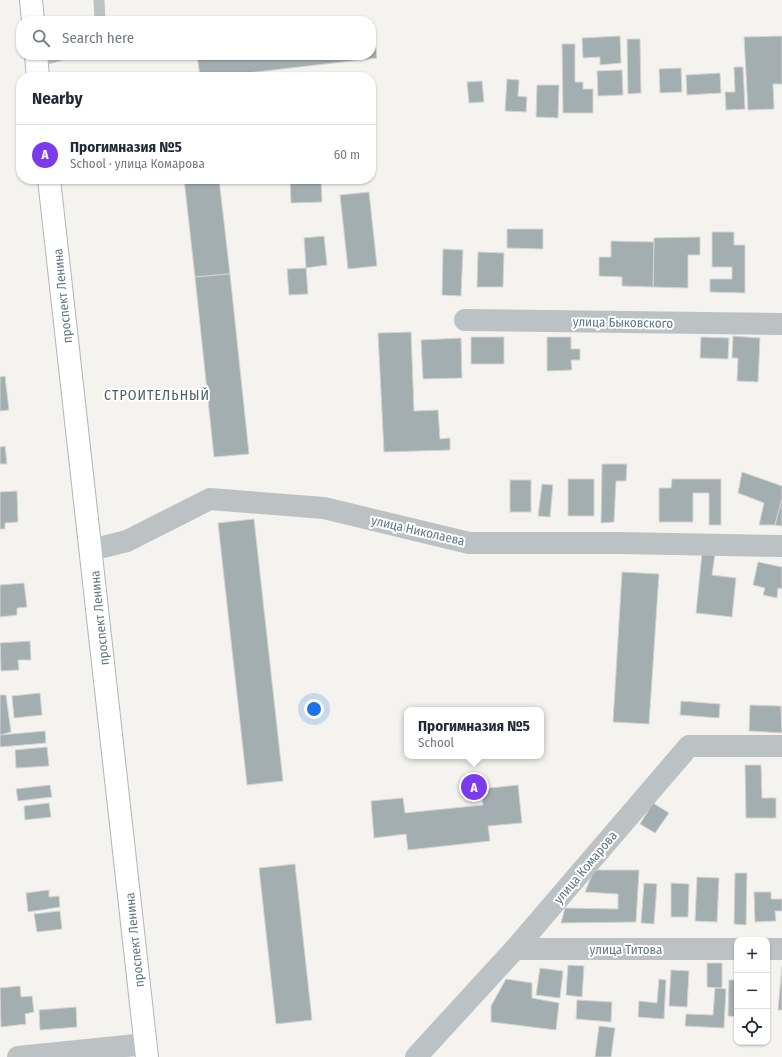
<!DOCTYPE html>
<meta charset="utf-8">
<style>
body{margin:0;font-family:"Fira Sans Condensed",sans-serif;background:#f2f2f3;color:#1f2937}
.controls{position:absolute;right:12px;bottom:12px;display:grid;overflow:hidden;border-radius:8px;box-shadow:0 1px 3px #0004}
.controls button{width:36px;height:36px;display:grid;place-items:center;padding:0;border:0;border-bottom:1px solid #e0e1e3;background:#fff;color:#1f2937;font:20px sans-serif}
.you{position:absolute;left:314px;top:709px;width:14px;height:14px;margin:-10px;border:3px solid #fff;border-radius:50%;background:#1a73e8;box-shadow:0 0 0 6px #1a73e833}
.badge{display:grid;place-items:center;width:26px;height:26px;border-radius:50%;background:#7c3aed;color:#fff;font-size:13px;font-weight:700}
.pin{position:absolute;translate:-50% -50%;border:2px solid #fff;box-shadow:0 1px 4px #0006}
.popup{position:absolute;left:404px;top:707px;width:140px;height:52px;box-sizing:border-box;display:grid;place-content:center;border-radius:8px;background:#fff;filter:drop-shadow(0 1px 3px #0005);font-size:13px;white-space:nowrap;color:#747a83}
.popup b{font-size:15px;color:#1f2937}
.popup::after{content:'';position:absolute;left:50%;top:100%;margin-left:-8px;border:8px solid transparent;border-top-color:#fff}
.list{margin:0;padding:0;list-style:none}
h2{display:flex;justify-content:space-between;align-items:center;height:52px;margin:0;padding:0 16px;font-size:17px}
h2 small{font-size:13px;font-weight:400;color:#747a83}
.list li{display:grid;grid-template-columns:26px 1fr auto;gap:12px;align-items:center;box-sizing:border-box;height:60px;padding:0 16px;border-top:1px solid #e0e1e3}
.list b{display:block;font-size:15px;white-space:nowrap}
.list p{margin:0;font-size:13px;white-space:nowrap;color:#747a83}
.list em{font-size:13px;font-style:normal;color:#747a83}
.icon{flex:none;width:22px;height:22px;fill:none;stroke:currentColor;stroke-width:2;stroke-linecap:round;stroke-linejoin:round}
.map{position:relative;flex:none;width:782px;height:1057px;overflow:hidden}
.search{position:absolute;background:#fff;box-shadow:0 1px 3px #0004;left:16px;top:16px;width:360px;height:44px;display:flex;align-items:center;gap:10px;box-sizing:border-box;padding:0 14px;border-radius:16px;color:#747a83;font-size:15px}
.panel{position:absolute;background:#fff;box-shadow:0 1px 3px #0004;left:16px;top:72px;width:360px;height:112px;border-radius:16px}
.map>svg:first-child{display:block}
.building{fill:#a3aeb1;stroke:#d5d5d3}
.lines{fill:none;stroke-linecap:round;stroke-linejoin:round}
.secondary-casing{stroke:#afb6b9;stroke-width:24}
.service{stroke:#bcc2c4;stroke-width:11}
.minor{stroke:#bcc2c4;stroke-width:22}
.secondary{stroke:#fff;stroke-width:22}
.labels{text-anchor:middle;stroke-width:4;stroke-linejoin:round;paint-order:stroke}
.street-label{font-size:13px;fill:#627881;stroke:#fff}
.neighbourhood-label{font-size:14px;letter-spacing:1px;fill:#506066;stroke:#fff}
</style>
<div class="map">
<svg width="782" height="1057" viewBox="0 0 782 1057">
<rect width="100%" height="100%" fill="#f4f3ef"/>
<g class="building">
<path d="M373,23L377,58L213,77H200L197,55H371V24Z"/>
<path d="M620,36L621,63L600,65V57L583,58L582,38Z"/>
<path d="M782,36V84H773L774,109L748,110L744,37Z"/>
<path d="M627,39H640L641,93L628,94Z"/>
<path d="M562,44H575V82H583V89H593V113H563Z"/>
<path d="M734,67H743L745,109L726,110L725,92H735Z"/>
<path d="M681,68L682,92L660,93L659,69Z"/>
<path d="M622,70L623,95L598,96L597,71Z"/>
<path d="M720,73L721,93L687,95L686,75Z"/>
<path d="M507,79L519,80L518,96L527,97L526,112L505,111Z"/>
<path d="M482,81L484,102L469,103L467,82Z"/>
<path d="M537,85H559L558,118L536,117Z"/>
<path d="M184,179H219L230,274L195,277Z"/>
<path d="M290,179H321L322,202L291,203Z"/>
<path d="M369,192L377,266L348,269L340,195Z"/>
<path d="M507,229H543V249L507,248Z"/>
<path d="M712,232H734V245H745V293L710,292V279H732V267H712Z"/>
<path d="M324,236L327,265L306,268L304,238Z"/>
<path d="M700,237V255H688V288L653,287L654,238Z"/>
<path d="M611,241L654,242L653,287L622,286V277L599,276V257H611Z"/>
<path d="M443,249L463,250L461,296L442,295Z"/>
<path d="M478,252L504,253L503,287H477Z"/>
<path d="M306,268L308,294L289,295L287,269Z"/>
<path d="M230,274L249,454L214,457L195,277Z"/>
<path d="M411,332L414,411L438,410L440,439L450,438V450L384,452L378,333Z"/>
<path d="M733,336L760,338L758,382L737,381L738,358H732Z"/>
<rect x="471" y="337" width="33" height="27"/>
<path d="M547,337H571V349H580V360H571L572,370L547,371Z"/>
<path d="M701,337L729,338L728,359L700,358Z"/>
<path d="M461,338L462,378L423,379L421,340Z"/>
<path d="M5,376L9,410L0,411V377Z"/>
<path d="M5,446L7,464H0V447Z"/>
<path d="M602,464H627L626,481H616L614,522L601,523Z"/>
<path d="M742,472L782,486V499L775,525H759L764,503L738,493Z"/>
<rect x="568" y="479" width="26" height="37"/>
<path d="M672,479H721V525H709V493H693V522H659V488H671Z"/>
<rect x="510" y="480" width="21" height="32"/>
<path d="M542,484L553,485L550,517L538,516Z"/>
<path d="M17,491L18,522L5,523V529H0V492Z"/>
<path d="M782,499V526L775,525Z"/>
<path d="M254,519L283,781L247,785L218,523Z"/>
<path d="M702,553L715,554L712,575L736,578L732,617L696,613Z"/>
<path d="M758,562L782,567V589L778,588L777,598L763,595L765,588L753,585Z"/>
<path d="M622,572L659,574L649,724L613,722Z"/>
<path d="M24,583L27,607L17,608V615L0,617V585Z"/>
<path d="M30,641L31,660H18L19,670L1,671L0,643Z"/>
<path d="M40,693L42,715L14,718L12,696Z"/>
<path d="M0,695H6L11,732L0,735Z"/>
<path d="M681,701L720,704L719,718L680,715Z"/>
<path d="M750,705L781,706L782,733L749,731Z"/>
<path d="M45,731L46,743L0,747V735Z"/>
<path d="M47,747L49,766L16,768L15,750Z"/>
<path d="M745,765H761L762,798H776V818H746Z"/>
<path d="M50,785L52,797L18,801L16,789Z"/>
<path d="M518,785L522,823L488,826L490,841L408,850L406,834L374,838L371,801L403,798L405,813L483,805L481,789Z"/>
<path d="M49,803L51,817L25,820L24,806Z"/>
<path d="M653,803L669,813L655,833L640,824Z"/>
<path d="M295,864L312,1020L276,1024L259,868Z"/>
<path d="M594,870H639L636,922L561,923L565,908L618,909V894L585,892Z"/>
<path d="M735,873H747L746,925L734,924Z"/>
<path d="M697,877L719,878L717,922L695,921Z"/>
<path d="M644,883L657,884L654,924L641,923Z"/>
<path d="M671,883L689,884L688,917H671Z"/>
<path d="M49,890V897L59,896L60,907L28,912L26,893Z"/>
<path d="M754,892H771V899H782V911H775L776,921L755,922Z"/>
<path d="M60,911L62,929L37,932L34,914Z"/>
<path d="M707,963H722V988L707,987Z"/>
<path d="M568,965L584,966L582,997L566,995Z"/>
<path d="M782,966V1010H778Z"/>
<path d="M540,968L563,971L560,998L536,995Z"/>
<path d="M671,970L689,971L687,1007L669,1006Z"/>
<path d="M506,979L532,983V998L559,1003L556,1030L491,1022V1006Z"/>
<path d="M659,979L666,980L664,1019L638,1017L639,1001L657,1003Z"/>
<path d="M729,980H737V1017L728,1016Z"/>
<path d="M20,986L21,997L32,996L34,1012L25,1014L26,1024L1,1027L0,988Z"/>
<path d="M715,988L726,989L724,1028L685,1026L686,1014L713,1015Z"/>
<path d="M577,1000L612,1002L611,1022L576,1019Z"/>
<path d="M76,1007L77,1027L40,1030L39,1010Z"/>
<path d="M599,1026L615,1028L611,1057H595Z"/>
</g>
<g class="lines">
<g class="secondary-casing">
<g id="secondary">
<path d="M31,0L33,21"/>
<path d="M36,55L38,77"/>
<path d="M49,179L147,1057"/>
</g>
</g>
<g class="service">
<path d="M99,0L100,21"/>
<path d="M37,62L61,55"/>
</g>
<g class="minor">
<path d="M465,320L782,324"/>
<path d="M91,550L127,541L210,499L324,508L469,543H620L782,546"/>
<path d="M515,949H737"/>
<path d="M767,949H782"/>
<path d="M18,1057L146,1044"/>
<path d="M416,1057L515,949L689,746H782"/>
</g>
<use href="#secondary" class="secondary"/>
</g>
<g class="labels">
<g class="street-label">
<text transform="translate(62 296) rotate(-96)" y="5">проспект Ленина</text>
<text transform="translate(623 322) rotate(1)" y="5">улица Быковского</text>
<text transform="translate(418 530) rotate(13)" y="5">улица Николаева</text>
<text transform="translate(99 618) rotate(-96)" y="5">проспект Ленина</text>
<text transform="translate(585 867) rotate(-50)" y="5">улица Комарова</text>
<text transform="translate(134 940) rotate(-96)" y="5">проспект Ленина</text>
<text x="626" y="954">улица Титова</text>
</g>
<g class="neighbourhood-label">
<text x="157" y="400">СТРОИТЕЛЬНЫЙ</text>
</g>
</g>
</svg>
<div class="controls">
<button>+</button>
<button>−</button>
<button><svg class="icon" aria-label="locate" viewBox="0 0 24 24"><circle cx="12" cy="12" r="6"/><path d="M12 2v4M12 18v4M2 12h4M18 12h4"/></svg></button>
</div>
<div class="you"></div>
<div class="pin badge" style="left:474px;top:787px">A</div>
<div class="popup"><b>Прогимназия №5</b>School</div>
<div class="search"><svg class="icon" aria-label="search" viewBox="0 0 24 24"><circle cx="10" cy="10" r="6"/><path d="M15 15l6 6"/></svg>Search here</div>
<section class="panel">
<h2>Nearby<small></small></h2>
<ul class="list">
<li><span class="badge">A</span><div><b>Прогимназия №5</b><p>School · улица Комарова</p></div><em>60 m</em></li>
</ul>
</section>
</div>
